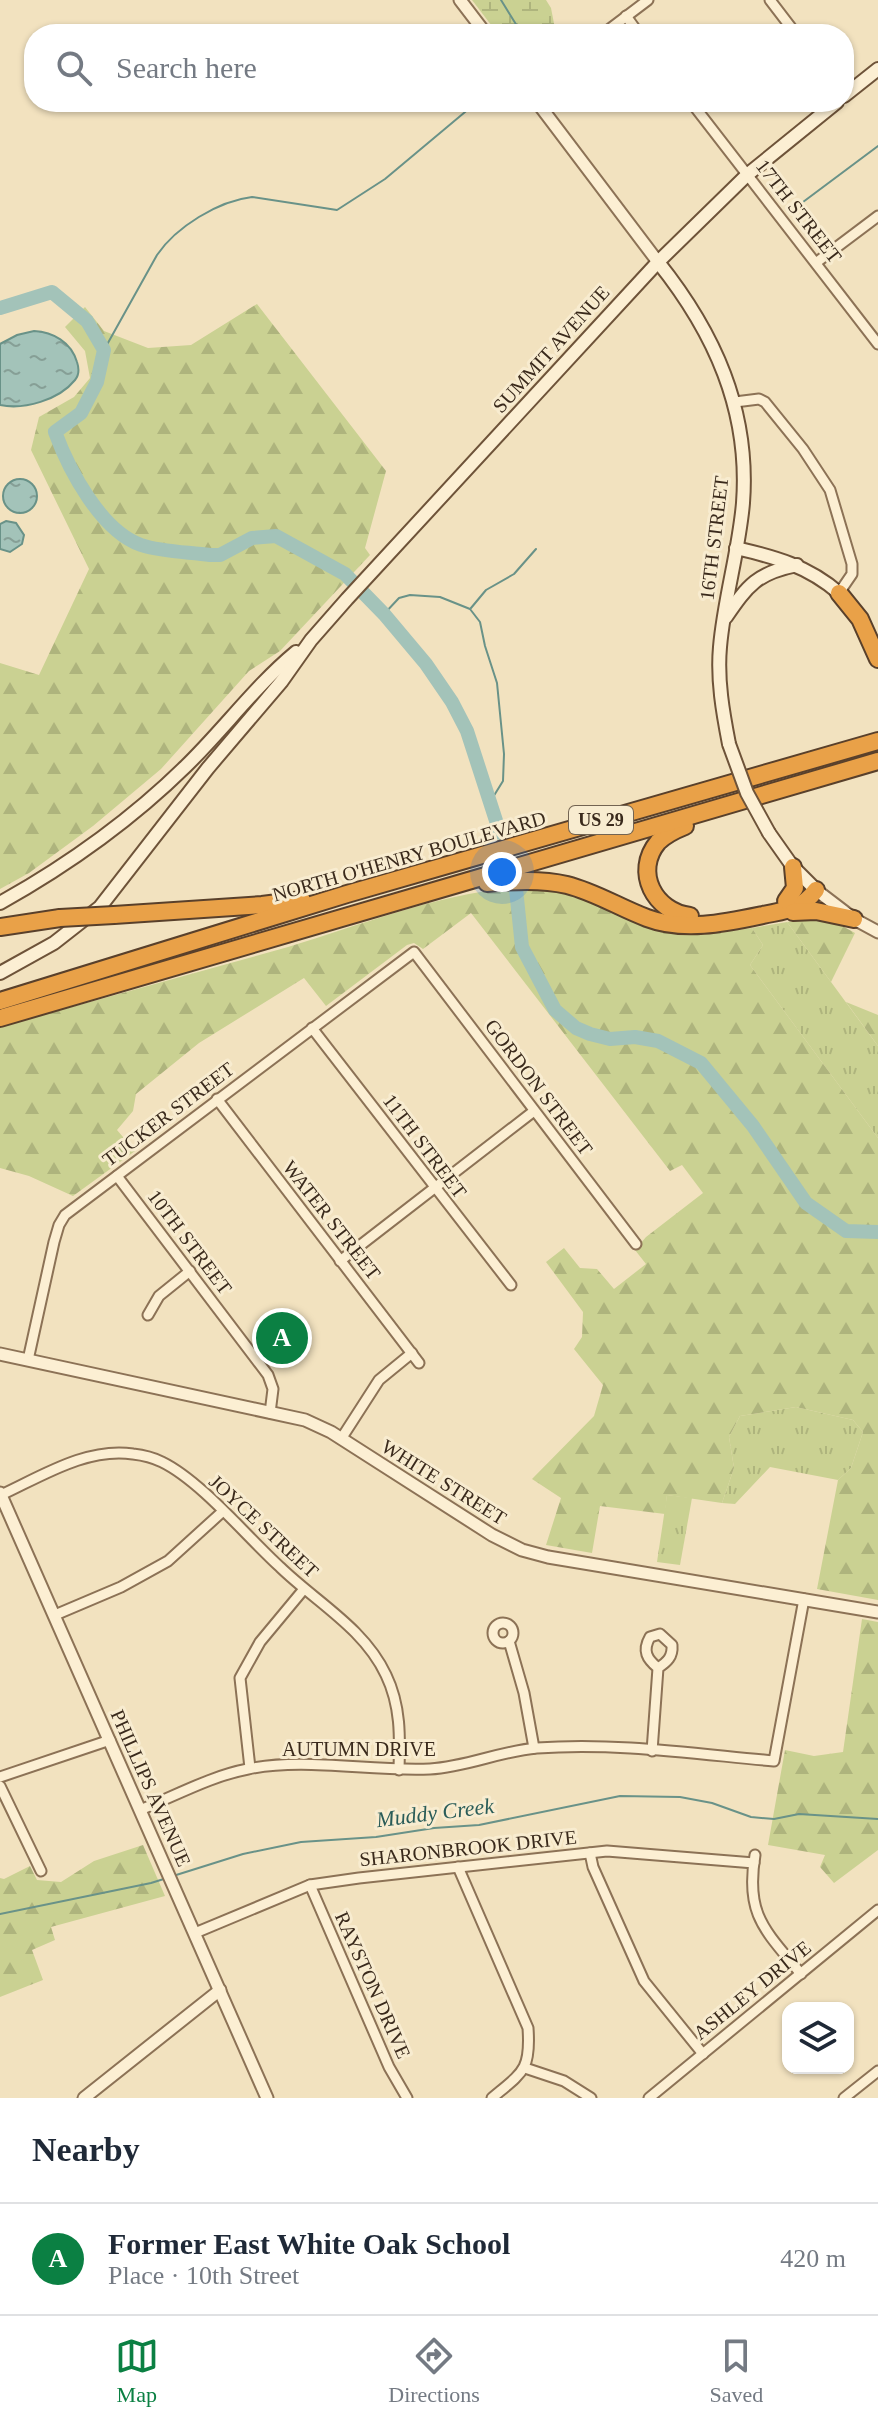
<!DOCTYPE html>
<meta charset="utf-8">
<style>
body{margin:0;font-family:"Times New Roman",serif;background:#f6f6f7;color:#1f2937}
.controls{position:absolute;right:24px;bottom:24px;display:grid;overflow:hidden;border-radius:16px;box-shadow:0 2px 6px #0004}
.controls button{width:72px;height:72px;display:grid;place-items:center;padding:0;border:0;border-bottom:2px solid #e0e1e3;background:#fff;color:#1f2937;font:40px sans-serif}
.you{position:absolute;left:502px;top:872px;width:28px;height:28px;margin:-20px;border:6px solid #fff;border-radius:50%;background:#1a73e8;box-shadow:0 0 0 12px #1a73e833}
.badge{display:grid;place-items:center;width:52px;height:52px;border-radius:50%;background:#0b8043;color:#fff;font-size:26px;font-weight:700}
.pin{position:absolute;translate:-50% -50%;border:4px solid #fff;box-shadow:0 2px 8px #0006}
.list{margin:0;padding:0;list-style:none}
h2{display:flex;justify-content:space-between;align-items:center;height:104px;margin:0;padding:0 32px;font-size:34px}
h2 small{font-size:26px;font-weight:400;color:#747a83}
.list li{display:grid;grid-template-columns:52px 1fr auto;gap:24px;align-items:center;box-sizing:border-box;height:112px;padding:0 32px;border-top:2px solid #e0e1e3}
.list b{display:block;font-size:30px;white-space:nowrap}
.list p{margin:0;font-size:26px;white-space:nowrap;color:#747a83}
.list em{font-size:26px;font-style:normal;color:#747a83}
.icon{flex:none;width:44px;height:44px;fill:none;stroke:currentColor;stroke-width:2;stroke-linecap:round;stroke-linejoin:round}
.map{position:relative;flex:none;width:878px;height:2098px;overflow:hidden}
.search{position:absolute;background:#fff;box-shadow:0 2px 6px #0004;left:24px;right:24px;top:24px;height:88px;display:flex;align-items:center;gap:20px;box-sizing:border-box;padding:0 28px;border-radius:32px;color:#747a83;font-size:30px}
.sheet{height:216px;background:#fff}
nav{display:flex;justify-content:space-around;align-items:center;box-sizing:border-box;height:112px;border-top:2px solid #e0e1e3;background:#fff;font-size:22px;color:#747a83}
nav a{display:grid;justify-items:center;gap:4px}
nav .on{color:#0b8043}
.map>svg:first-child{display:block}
.grass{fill:url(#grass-tufts)}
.forest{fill:url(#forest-firs)}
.wetland{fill:url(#wetland-marsh)}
.water{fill:url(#water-ripples);stroke:#699288;stroke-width:2}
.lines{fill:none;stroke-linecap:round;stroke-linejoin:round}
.stream{stroke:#699288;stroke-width:2}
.river{stroke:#a3c3b9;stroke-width:14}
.minor-casing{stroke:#8c7256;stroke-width:13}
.tertiary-casing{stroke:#8c7256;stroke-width:15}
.secondary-casing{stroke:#6e5339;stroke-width:16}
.motorway-casing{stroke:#59402b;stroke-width:20}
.minor{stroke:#fcefd3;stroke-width:9}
.tertiary{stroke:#fcefd3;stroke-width:11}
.secondary{stroke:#fcefd3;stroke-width:12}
.motorway{stroke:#e9a148;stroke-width:16}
.secondary-bridge-casing{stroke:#6e5339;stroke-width:16;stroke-linecap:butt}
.motorway-bridge-casing{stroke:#59402b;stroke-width:20;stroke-linecap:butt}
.secondary-bridge{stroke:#fcefd3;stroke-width:12}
.motorway-bridge{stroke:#e9a148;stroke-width:16}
.labels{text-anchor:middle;stroke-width:6;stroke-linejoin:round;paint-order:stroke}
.shield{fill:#f8ecd0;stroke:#736452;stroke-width:2}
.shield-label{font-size:18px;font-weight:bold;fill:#3a2a1c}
.street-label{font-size:20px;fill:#3a2a1c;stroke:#f8ecd0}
.water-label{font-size:22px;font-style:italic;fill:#2a5c58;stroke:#f8ecd0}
</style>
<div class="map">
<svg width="878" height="2098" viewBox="0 0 878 2098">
<defs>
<pattern id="grass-tufts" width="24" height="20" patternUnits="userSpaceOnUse" patternTransform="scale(2)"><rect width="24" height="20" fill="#cad192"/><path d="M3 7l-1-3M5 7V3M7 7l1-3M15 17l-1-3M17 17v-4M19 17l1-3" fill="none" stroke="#aeb47d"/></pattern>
<pattern id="forest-firs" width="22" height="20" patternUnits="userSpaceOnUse" patternTransform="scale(2)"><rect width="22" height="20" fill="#cad192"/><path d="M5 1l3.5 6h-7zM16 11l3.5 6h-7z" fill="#aeb47d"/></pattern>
<pattern id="wetland-marsh" width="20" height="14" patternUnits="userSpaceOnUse" patternTransform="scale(2)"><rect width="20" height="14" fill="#cad192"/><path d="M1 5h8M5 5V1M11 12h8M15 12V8" fill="none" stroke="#aeb47d"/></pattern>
<pattern id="water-ripples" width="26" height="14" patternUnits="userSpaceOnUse" patternTransform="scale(2)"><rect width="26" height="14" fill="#a3c3b9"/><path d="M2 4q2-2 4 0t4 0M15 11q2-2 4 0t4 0" fill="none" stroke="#869f96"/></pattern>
</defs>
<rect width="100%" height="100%" fill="#f2e2bf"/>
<g class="grass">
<path d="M787,922L878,1046V1138L750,965L763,945L752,928Z"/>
<path d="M796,1407L853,1420L863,1432L851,1468L838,1480L770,1467L735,1504L722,1503L734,1468L729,1437L740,1416Z"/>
<path d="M667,1495L692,1498L680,1565L657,1562Z"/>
</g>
<g class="forest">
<path d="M257,304L386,471L365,548L370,555L280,651L249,671L161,769L93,826L29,873L0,889V663L39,675L89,569L31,450L39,417L74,397L90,378L85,351L65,327L85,307L104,331L148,348L191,345Z"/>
<path d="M536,887L571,893L633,922L669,933H716L752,928L763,945L750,965L878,1138V1600L817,1589L838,1480L851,1468L863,1432L853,1420L796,1407L740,1416L729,1437L734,1468L722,1503L667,1495L665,1514L600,1506L592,1553L546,1545L561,1498L532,1479L594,1416L603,1385L574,1349L582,1337L583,1312L546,1262L564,1248L580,1268L597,1269L614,1289L646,1264L635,1250L646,1237L703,1193L682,1165L670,1171L471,913L423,949L414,943L407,945L326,1006L304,978L199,1043L136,1094L133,1111L117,1130L135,1151L73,1196L29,1176L0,1168V1027C96,1000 192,974 288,947C369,923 451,888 536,887Z"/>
<path d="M819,918L835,922L855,933L831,982L787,922Z"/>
<path d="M846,1002L878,1015V1046Z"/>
<path d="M862,1619L878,1622V1850L834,1883L820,1867L825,1855L768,1845L785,1750L814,1756L843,1752Z"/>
<path d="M143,1845L165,1896L51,1927L55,1940L32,1950L43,1980L0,1997V1878L4,1879L30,1866L37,1880L61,1882L94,1861Z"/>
</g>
<path class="wetland" d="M472,0H546L551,8L556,34H498Z"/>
<g class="water">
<path d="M34,331C53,332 71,342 77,362C79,368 80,374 75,380C59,400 24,410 0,405V344L17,335Z"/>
<circle cx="20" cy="496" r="17"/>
<path d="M6,521L16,523L24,535L22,544L10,552L0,549V524Z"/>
</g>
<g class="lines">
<g class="stream">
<path d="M501,0L522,34"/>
<path d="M799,205L878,146"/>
<path d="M104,350L157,255C176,227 218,201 252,197L337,210L385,179L477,102"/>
<path d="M471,608L486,590L514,574L536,549"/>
<path d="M384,614L399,598L410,595L440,597L470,609L480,622L485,646L497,683L504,754L503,781L490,802"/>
<path d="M173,1876L243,1854L301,1842L376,1837L434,1828L479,1825L620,1796L680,1797L712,1803L751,1817L774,1819L799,1814L878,1819"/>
<path d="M0,1914L151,1883L167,1878"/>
</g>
<g class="river">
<path d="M0,308L52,292L87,321L104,350L97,382L81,413L55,432C69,470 101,531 141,545C162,552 188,552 210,555H220L252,538L276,536L345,574L384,614L426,664L452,702L467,731L500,833"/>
<path d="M516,889L522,947L555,1010L576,1028L590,1034L610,1039L635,1037L658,1041L701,1063L753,1126L806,1203L846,1231L878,1232"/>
</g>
<g class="minor-casing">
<g id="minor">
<path d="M770,0L796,34"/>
<path d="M626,16L639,34"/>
<path d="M603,34L648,0"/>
<path d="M691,102L878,344"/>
<path d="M817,262L878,216"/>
<path d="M735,402L759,399L765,402L803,449L830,490L852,564V574L839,593"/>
<path d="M312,1028L511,1285"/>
<path d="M217,1099L419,1363"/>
<path d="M117,1176L268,1375L273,1389L270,1413"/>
<path d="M340,1261L534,1111"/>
<path d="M148,1315L159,1296L190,1271"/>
<path d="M28,1360L54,1242L59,1225L65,1215L414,952L636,1244"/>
<path d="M341,1439L379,1380L412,1353"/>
<path d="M1,1495C42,1476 87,1447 133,1454C142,1455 154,1458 162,1462C201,1481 247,1537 280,1567C316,1602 364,1628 386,1675C401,1706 400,1737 399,1770"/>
<path d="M55,1615L121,1587L168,1561L222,1512"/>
<circle cx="503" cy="1633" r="10"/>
<path d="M509,1641L524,1693L534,1748"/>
<path d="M652,1751L658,1668C647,1659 642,1651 650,1637L660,1634L672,1645C673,1657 667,1662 658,1668"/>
<path d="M250,1768L240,1678L260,1642L304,1589"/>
<path d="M0,1777L110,1740"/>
<path d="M0,1786L41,1871"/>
<path d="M140,1810C175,1796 211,1776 248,1769C305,1757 371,1772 430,1769C467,1767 500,1751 537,1748C615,1742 696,1754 774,1761L804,1599"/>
<path d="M590,1853L593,1867L644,1981L703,2054"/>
<path d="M755,1855C745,1915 765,1930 801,1974"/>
<path d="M458,1867L528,2028C531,2070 523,2072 492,2098"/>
<path d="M310,1885L389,2067L407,2098"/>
<path d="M195,1933L310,1885L359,1878L607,1851L754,1863"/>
<path d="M525,2068L564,2081L591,2098"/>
<path d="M649,2098L878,1910"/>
<path d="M844,2098L878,2071"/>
</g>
</g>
<g class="tertiary-casing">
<g id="tertiary">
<path d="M460,0L486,34"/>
<path d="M537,102L658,262"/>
<path d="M816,890L854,919L878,932"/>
<path d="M0,1354L305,1420L331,1432L492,1535L522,1550L548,1557L878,1612"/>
<path d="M0,1493L267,2098"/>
<path d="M84,2098L220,1990"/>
</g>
</g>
<g class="secondary-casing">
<g id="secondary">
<path d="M844,96L878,69"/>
<path d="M658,262C714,332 750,410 743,503C739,551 724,599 720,647C717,680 723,713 729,744"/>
<path d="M736,548C775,557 808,566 839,593"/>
<path d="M726,617C748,585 757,573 797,565"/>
<path d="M769,833L793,867L816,890"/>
<path d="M0,903C68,865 130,821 186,766C224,729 255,686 296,652"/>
<path d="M0,973L54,943L100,907L208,768L282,681L311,640L347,599L658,262L747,175L837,102"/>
</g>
</g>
<g class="motorway-casing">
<g id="motorway">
<path d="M839,593L860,619L878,659"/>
<path d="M685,826C675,830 666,834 658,842C633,872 655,912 690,916"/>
<path d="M487,883C513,881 541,879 567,885C595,892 620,908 647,918C684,932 725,923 763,915C786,910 801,910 816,890"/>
<path d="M786,901L795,888L793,867"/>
<path d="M793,912L816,911L854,919"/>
<path d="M114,915L262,905L302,900"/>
<path d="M0,927L60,918"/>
<path d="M0,1001L347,894L878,741"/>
<path d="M0,1018L878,761"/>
</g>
</g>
<use href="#minor" class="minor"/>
<use href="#tertiary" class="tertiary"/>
<use href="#secondary" class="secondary"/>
<use href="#motorway" class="motorway"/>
<g class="secondary-bridge-casing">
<path id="secondary-bridge" d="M729,744L747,793L769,833"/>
</g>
<g class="motorway-bridge-casing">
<path id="motorway-bridge" d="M60,918L114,915"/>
</g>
<use href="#secondary-bridge" class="secondary-bridge"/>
<use href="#motorway-bridge" class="motorway-bridge"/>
</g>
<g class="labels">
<rect class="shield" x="569" y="806" width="64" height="28" rx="6"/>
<g class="shield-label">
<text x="601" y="826">US 29</text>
</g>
<g class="street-label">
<text transform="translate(799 211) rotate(52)" y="7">17TH STREET</text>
<text transform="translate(551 349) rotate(-48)" y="7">SUMMIT AVENUE</text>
<text transform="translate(714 538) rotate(-83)" y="7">16TH STREET</text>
<text transform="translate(409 856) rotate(-16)" y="7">NORTH O'HENRY BOULEVARD</text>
<text transform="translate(539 1087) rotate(53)" y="7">GORDON STREET</text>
<text transform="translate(168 1114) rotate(-37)" y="7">TUCKER STREET</text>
<text transform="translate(425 1146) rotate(53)" y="7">11TH STREET</text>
<text transform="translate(332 1220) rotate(52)" y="7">WATER STREET</text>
<text transform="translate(190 1242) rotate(53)" y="7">10TH STREET</text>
<text transform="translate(444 1482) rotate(32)" y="7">WHITE STREET</text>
<text transform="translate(264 1526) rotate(43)" y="7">JOYCE STREET</text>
<text x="359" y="1756">AUTUMN DRIVE</text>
<text transform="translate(151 1788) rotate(66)" y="7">PHILLIPS AVENUE</text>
<text transform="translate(468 1848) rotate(-6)" y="7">SHARONBROOK DRIVE</text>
<text transform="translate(373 1985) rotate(66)" y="7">RAYSTON DRIVE</text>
<text transform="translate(752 1990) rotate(-39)" y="7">ASHLEY DRIVE</text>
</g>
<g class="water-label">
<text transform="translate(435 1812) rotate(-7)" y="8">Muddy Creek</text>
</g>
</g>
</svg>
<div class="controls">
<button><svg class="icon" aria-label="layers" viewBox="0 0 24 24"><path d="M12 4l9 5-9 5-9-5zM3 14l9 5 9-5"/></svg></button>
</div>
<div class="you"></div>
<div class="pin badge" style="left:282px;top:1338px">A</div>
<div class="search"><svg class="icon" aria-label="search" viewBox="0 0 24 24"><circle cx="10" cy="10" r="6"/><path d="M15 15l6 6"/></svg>Search here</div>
</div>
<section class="sheet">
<h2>Nearby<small></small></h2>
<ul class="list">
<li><span class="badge">A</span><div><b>Former East White Oak School</b><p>Place · 10th Street</p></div><em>420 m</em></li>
</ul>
</section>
<nav>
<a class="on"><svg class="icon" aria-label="map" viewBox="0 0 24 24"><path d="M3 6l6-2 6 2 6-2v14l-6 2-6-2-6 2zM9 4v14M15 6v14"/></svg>Map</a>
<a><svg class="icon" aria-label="directions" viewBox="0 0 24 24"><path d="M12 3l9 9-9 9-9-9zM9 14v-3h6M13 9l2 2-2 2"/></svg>Directions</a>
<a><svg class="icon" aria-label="saved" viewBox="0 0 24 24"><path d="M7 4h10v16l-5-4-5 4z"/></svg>Saved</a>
</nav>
